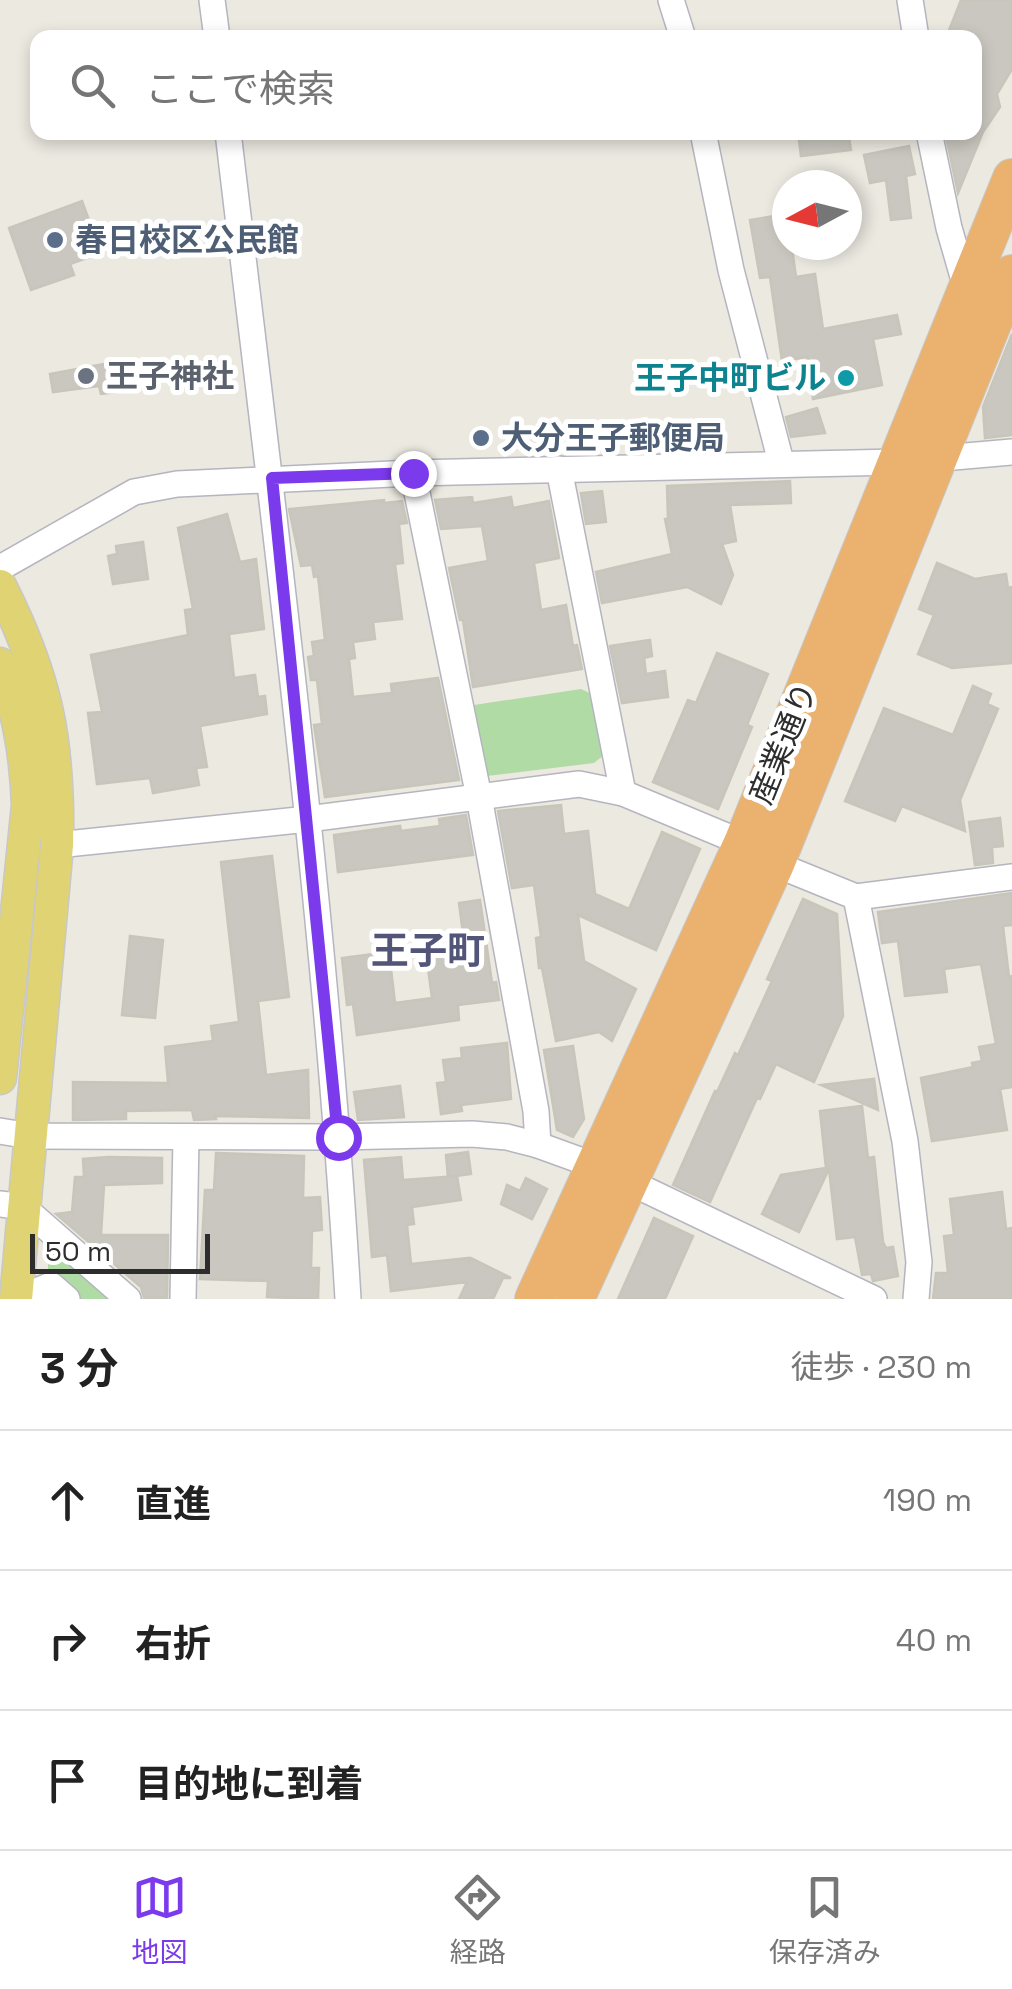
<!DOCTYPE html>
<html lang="ja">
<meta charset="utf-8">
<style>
body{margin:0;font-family:"Space Grotesk","Noto Sans JP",sans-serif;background:#f2f2f2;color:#222}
.compass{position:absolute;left:772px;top:170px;width:90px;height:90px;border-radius:50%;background:#fff;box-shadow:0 5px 15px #0003;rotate:263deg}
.scale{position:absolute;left:30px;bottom:25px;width:180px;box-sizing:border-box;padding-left:10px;border:5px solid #2d2d2d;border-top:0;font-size:28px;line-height:35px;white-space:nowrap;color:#2d2d2d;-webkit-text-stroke:8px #fff;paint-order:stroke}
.stop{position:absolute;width:30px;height:30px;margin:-22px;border:8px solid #7c3aed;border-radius:50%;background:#fff}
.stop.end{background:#7c3aed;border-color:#fff;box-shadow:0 2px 10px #0008}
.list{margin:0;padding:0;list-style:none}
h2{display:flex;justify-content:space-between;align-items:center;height:130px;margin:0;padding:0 40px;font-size:42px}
h2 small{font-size:32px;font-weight:400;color:#767676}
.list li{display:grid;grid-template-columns:65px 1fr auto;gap:30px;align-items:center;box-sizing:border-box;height:140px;padding:0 40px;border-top:2px solid #e0e0e0}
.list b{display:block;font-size:38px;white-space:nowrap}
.list em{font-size:32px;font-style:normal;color:#767676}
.icon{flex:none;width:55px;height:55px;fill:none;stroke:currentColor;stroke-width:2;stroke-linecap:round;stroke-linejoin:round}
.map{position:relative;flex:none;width:1012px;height:1299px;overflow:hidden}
.search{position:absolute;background:#fff;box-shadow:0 5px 15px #0003;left:30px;right:30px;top:30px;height:110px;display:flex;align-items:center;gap:25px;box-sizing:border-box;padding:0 35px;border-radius:20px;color:#767676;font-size:38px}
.sheet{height:550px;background:#fff}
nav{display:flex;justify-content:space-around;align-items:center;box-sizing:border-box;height:140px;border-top:2px solid #e0e0e0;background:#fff;font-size:28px;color:#767676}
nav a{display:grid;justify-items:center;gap:5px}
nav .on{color:#7c3aed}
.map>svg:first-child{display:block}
.green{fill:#b1dba5}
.building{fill:#c9c7bf;stroke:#c8c5bb;stroke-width:2.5}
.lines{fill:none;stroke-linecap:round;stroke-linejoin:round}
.minor-casing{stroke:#b4b5bf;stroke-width:28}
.major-casing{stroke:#c8c8c8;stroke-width:35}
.highway-casing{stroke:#c8c8c8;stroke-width:40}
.minor{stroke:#fff;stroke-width:25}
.major{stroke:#e0d373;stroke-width:32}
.highway{stroke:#eab26e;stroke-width:38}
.route{stroke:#7c3aed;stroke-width:12}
.service-dot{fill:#5c6f8a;stroke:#fff;stroke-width:4}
.worship-dot{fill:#6b7280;stroke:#fff;stroke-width:4}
.culture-dot{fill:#0f9aa8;stroke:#fff;stroke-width:4}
.labels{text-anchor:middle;stroke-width:10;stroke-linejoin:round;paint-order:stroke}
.service-label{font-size:32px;font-weight:bold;fill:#4e5e75;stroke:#fff;text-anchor:start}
.worship-label{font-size:32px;font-weight:bold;fill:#5b616d;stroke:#fff;text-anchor:start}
.culture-label{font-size:32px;font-weight:bold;fill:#0d838f;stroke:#fff;text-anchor:end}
.street-label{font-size:32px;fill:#2d2d2d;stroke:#fff}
.quarter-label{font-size:38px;font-weight:bold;fill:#525578;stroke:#fff}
</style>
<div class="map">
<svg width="1012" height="1299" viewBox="0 0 1012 1299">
<rect width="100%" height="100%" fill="#ece9e1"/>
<g class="green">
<path d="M581,689L594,695L604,755L594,763L487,776L474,705Z"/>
<path d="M60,1252L113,1299H79L48,1271V1255Z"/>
</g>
<g class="building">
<path d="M961,0H1012V69L997,94L1000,107L983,132L958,193L946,136L949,132H974V38H946Z"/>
<path d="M798,132H848L851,150L801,156Z"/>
<path d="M909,146L915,174L906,176L911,218L891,220L886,180L870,183L864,155Z"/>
<path d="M82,201L101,253L70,264L74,275L31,290L9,228Z"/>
<path d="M787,214V248H792L796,277L815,274L823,329L897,315L901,334L873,339L882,385L813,399L807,357L782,361L770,277L760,278L750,220Z"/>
<path d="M1012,334V435L985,438L983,407Z"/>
<path d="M120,361L119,392L101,394L99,386L53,392L50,374Z"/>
<path d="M817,408L825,433L791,437L786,417Z"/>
<path d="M790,481L791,503L730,505L736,541L722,544L733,575L721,604L687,587L602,603L596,572L672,554L665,519H668L667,486Z"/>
<path d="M602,491L606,522L586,524L581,493Z"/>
<path d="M472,497L473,503L511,497L513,508L549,501L559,558L534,563L541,610L566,605L573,646L577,645L582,669L473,687L463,620H460L449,568L488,561L482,526L441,529L435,500Z"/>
<path d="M384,500V503L402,501L407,523L399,524L403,563L395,564L402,619L373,622L375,639L353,642L355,658L349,659L353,697L392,693L391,684L438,678L459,780L325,797L314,725L322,724L317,680H311L308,657L314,656L312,642L325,640L318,576L314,577L312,565L301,566L289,509Z"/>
<path d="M227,514L240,562L256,559L264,629L229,634L234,678L255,675L258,697L265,696L267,714L200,726L207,767L196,768L199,785L153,793L150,778L97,784L88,713L102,712L91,655L188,635L185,610L193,609L178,528Z"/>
<path d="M143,542L148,579L113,584L108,556L117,554L116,546Z"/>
<path d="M937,563L975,579L1006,574L1008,588L1012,587V663L952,668L918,654L934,615L919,609Z"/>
<path d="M650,640L652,656L644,658L646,674L665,671L668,697L622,703L610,646Z"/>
<path d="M717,653L768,674L747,725L752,727L718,809L653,782L688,700L696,703Z"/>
<path d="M973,686L991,694L987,704L998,709L960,800L965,831L902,806L895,821L845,801L884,708L953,735Z"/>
<path d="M561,805L564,834L588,831L595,894L629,909L662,832L700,849L656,950L578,915L584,961L636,989L612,1041L599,1032L556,1041L542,968H539L536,938L541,937L534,885L512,888L498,811Z"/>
<path d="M466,815L473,855L338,872L334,835L400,826L401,831L440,826L439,819Z"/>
<path d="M1000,818L1003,846L992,847L993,863L975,865L969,822Z"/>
<path d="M272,856L289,997L258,1001L266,1075L308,1070L309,1118L215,1116L216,1119L194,1120L192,1110L126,1111V1119L73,1120V1082L168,1083L165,1047L213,1041L211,1026L239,1022L221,862Z"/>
<path d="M1012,893V925L1003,926L1009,977L1012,976V1087L1000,1089L1007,1130L932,1141L921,1078L973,1067L972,1063L982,1061L979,1047L996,1044L981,964L944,969L947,992L905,996L898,941L882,943L878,912Z"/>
<path d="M803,899L837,914L843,1016L814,1082L776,1064L760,1099L757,1098L710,1202L673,1185L715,1091L717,1092L735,1053L738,1055L772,981L767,979Z"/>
<path d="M480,900L492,983L496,982L499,1000L458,1005L459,1020L357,1035L353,1004L347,1005L342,958L389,952L395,1003L432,998L426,953L465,948L459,903Z"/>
<path d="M130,936L163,940L155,1018L122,1015Z"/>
<path d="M507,1043L511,1099L461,1105L462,1111L441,1114L437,1083L446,1082L443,1060L462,1058L461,1048Z"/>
<path d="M573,1046L584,1119L573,1137L557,1130L544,1050Z"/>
<path d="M874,1079L878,1110L821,1085Z"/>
<path d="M400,1086L404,1117L358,1120L354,1092Z"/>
<path d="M862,1106L868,1158L874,1157L883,1242L886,1248L893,1247L898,1276L873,1281L871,1274L862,1275L855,1237L837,1239L829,1169L799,1232L762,1214L781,1175L826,1168L820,1111Z"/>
<path d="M468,1152L471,1174L448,1177L446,1155Z"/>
<path d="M216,1153L304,1156L303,1198L320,1197L322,1230L312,1231L311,1268H319L318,1299L267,1297L268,1281L200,1279L205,1190H214Z"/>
<path d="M108,1157L162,1158V1183L104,1185L101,1235H168L167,1298H144L141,1287L56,1214L72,1212L75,1177H84L83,1159Z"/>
<path d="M401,1157L403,1180L457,1176L461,1200L412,1207L414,1224L407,1225L411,1264L469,1258V1261L471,1258L511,1278H503L493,1299H459L467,1282L391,1291L387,1255L372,1257L364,1160Z"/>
<path d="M526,1178L547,1189L532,1219L501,1204L507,1185L520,1191Z"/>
<path d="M1002,1192L1006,1229L1012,1228V1299H933L936,1273H948L944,1236L954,1235L950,1199Z"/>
<path d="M654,1218L693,1236L665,1299H618Z"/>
</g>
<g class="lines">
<g class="minor-casing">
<g id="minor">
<path d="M212,0L217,38"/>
<path d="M671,0L683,38"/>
<path d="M910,0L916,38"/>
<path d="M228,132C274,521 325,908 348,1299"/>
<path d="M703,132L731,270L781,462"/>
<path d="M929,132L949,228L966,287"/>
<path d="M559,469L623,793"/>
<path d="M413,473L479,797L536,1111L538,1145"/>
<path d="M0,568L134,492L177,484L413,473L897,462L1012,452"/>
<path d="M57,845L308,819L579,784L623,793L743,843"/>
<path d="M775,864L856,897L1012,877"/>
<path d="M856,897L905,1141L919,1262L916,1299"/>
<path d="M0,1131L30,1136L338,1137L472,1134L507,1137L538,1145L596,1166L874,1299"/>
<path d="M0,1204L23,1207L128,1299"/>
<path d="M17,1299L51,1285L67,1299"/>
<path d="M183,1299L186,1137"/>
</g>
</g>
<g class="major-casing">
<g id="major">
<path d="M0,586C47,679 59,742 57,845L16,1299"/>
<path d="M0,664C19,711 26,755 28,805L0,1078"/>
</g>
</g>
<g class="highway-casing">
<g id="highway">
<path d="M534,1299L743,843L1012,178"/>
<path d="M575,1299L775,864L1012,274"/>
</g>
</g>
<use href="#minor" class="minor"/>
<use href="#major" class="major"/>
<use href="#highway" class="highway"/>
</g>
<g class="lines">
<path class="route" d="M338,1137L272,478L413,473"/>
</g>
<g class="service-dot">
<circle cx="55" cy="240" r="10"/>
<circle cx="481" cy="438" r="10"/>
</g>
<circle class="worship-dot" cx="86" cy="376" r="10"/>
<circle class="culture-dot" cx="846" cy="378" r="10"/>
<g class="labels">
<g class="service-label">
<text x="75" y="251">春日校区公民館</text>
<text x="501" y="449">大分王子郵便局</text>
</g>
<g class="worship-label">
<text x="106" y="387">王子神社</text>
</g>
<g class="culture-label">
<text x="826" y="389">王子中町ビル</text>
</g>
<g class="street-label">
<text transform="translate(783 743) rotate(-68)" y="11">産業通り</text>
</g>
<g class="quarter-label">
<text x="428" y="964">王子町</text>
</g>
</g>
</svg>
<svg class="compass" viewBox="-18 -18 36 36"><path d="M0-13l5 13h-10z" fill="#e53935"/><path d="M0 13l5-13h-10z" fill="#767676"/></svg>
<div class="scale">50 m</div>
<div class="stop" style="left:338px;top:1137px"></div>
<div class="stop end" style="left:413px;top:473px"></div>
<div class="search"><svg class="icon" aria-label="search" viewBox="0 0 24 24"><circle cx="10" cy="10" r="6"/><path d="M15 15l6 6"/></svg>ここで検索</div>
</div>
<section class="sheet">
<h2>3 分<small>徒歩 · 230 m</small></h2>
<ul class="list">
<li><svg class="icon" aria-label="ahead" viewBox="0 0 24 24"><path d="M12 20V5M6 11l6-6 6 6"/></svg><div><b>直進</b></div><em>190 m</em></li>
<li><svg class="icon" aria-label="right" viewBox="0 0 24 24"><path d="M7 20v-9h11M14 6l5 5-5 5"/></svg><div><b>右折</b></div><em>40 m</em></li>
<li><svg class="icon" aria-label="arrive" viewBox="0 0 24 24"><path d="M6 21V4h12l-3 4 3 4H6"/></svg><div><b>目的地に到着</b></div></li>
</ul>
</section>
<nav>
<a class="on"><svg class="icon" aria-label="map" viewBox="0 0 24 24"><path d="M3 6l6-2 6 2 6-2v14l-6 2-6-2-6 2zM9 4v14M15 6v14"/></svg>地図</a>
<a><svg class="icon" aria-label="directions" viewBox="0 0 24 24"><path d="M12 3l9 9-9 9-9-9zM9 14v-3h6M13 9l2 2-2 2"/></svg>経路</a>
<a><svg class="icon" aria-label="saved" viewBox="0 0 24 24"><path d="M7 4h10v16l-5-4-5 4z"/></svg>保存済み</a>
</nav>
